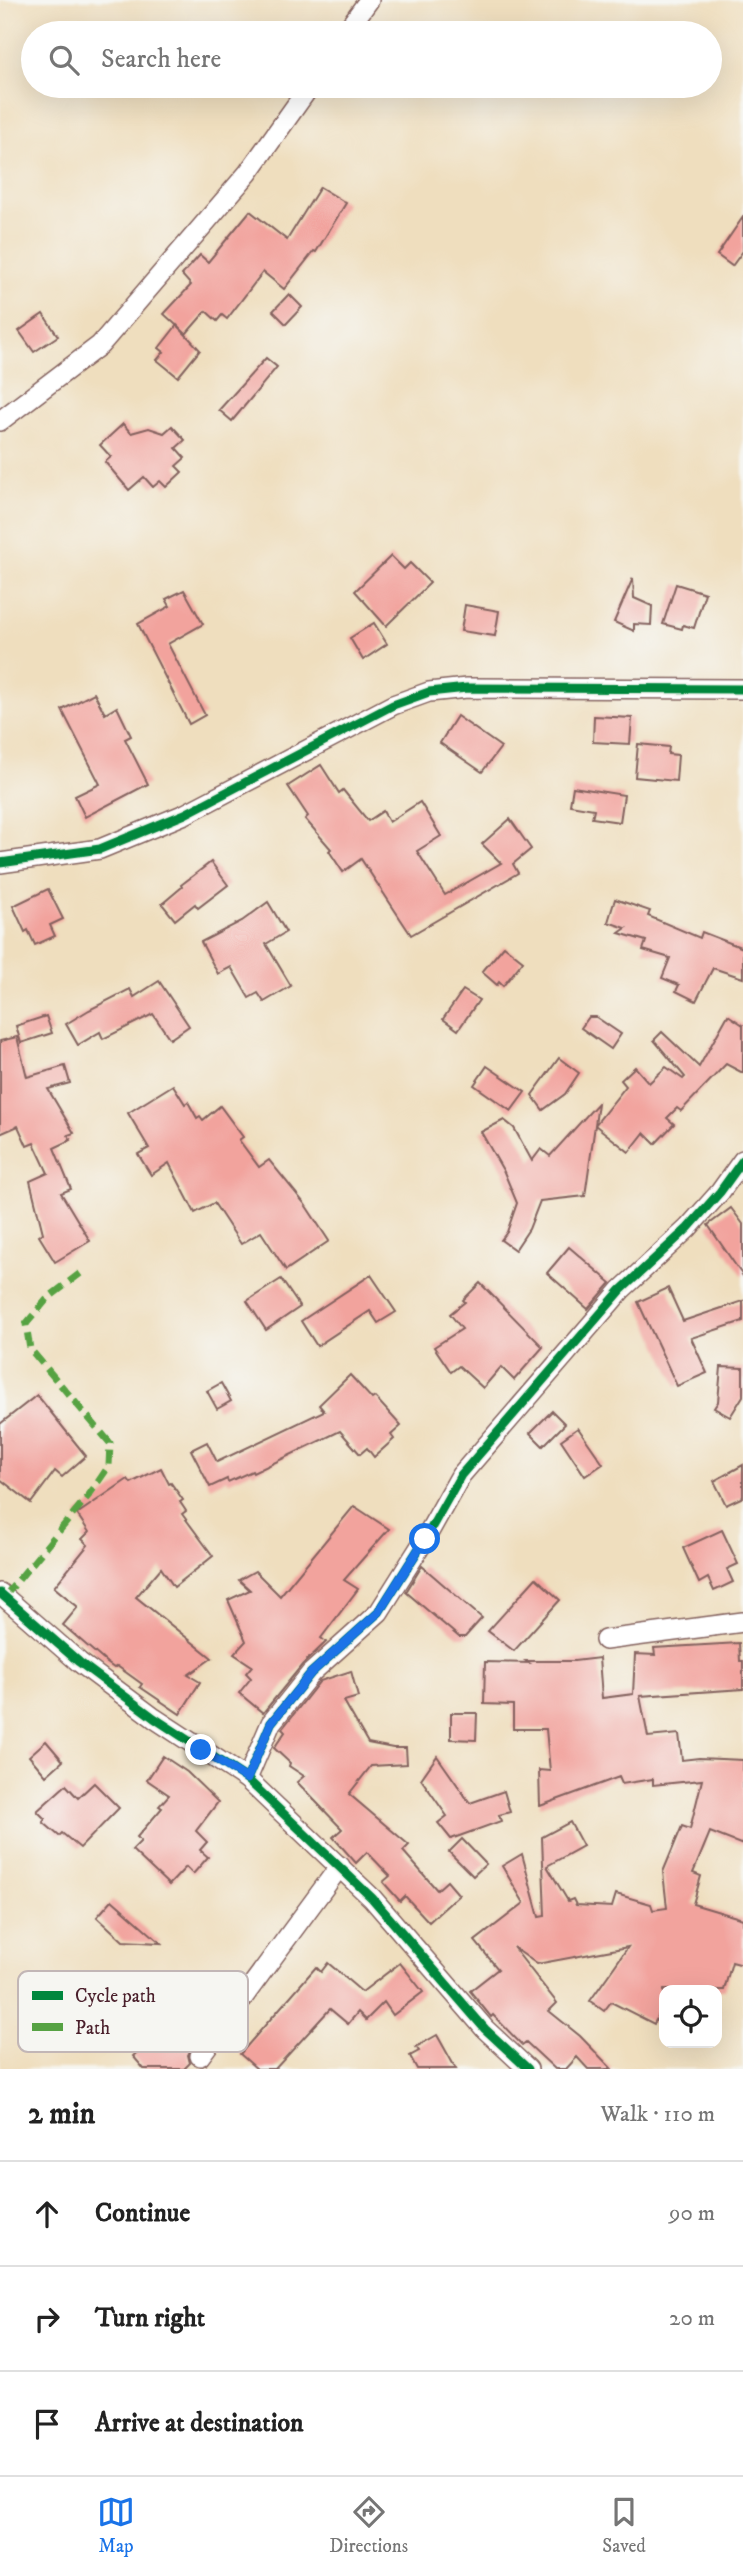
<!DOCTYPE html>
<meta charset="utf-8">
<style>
body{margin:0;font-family:"IM FELL DW Pica",serif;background:#f2f2f2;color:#222}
.controls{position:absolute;right:21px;bottom:21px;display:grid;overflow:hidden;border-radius:14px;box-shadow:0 7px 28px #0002}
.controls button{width:63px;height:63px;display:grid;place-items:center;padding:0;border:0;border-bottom:2px solid #e0e0e0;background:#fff;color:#222;font:35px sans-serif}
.stop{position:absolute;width:21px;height:21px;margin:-16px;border:5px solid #1a73e8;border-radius:50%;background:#fff}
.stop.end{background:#1a73e8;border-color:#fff;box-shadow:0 2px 7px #0008}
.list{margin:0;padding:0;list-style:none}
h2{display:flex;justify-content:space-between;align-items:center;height:91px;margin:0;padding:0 28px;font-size:30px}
h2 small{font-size:23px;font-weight:400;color:#767676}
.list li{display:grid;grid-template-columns:46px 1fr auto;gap:21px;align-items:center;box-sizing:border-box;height:105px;padding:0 28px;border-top:2px solid #e0e0e0}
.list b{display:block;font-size:26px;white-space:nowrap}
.list em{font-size:23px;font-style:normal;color:#767676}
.icon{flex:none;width:38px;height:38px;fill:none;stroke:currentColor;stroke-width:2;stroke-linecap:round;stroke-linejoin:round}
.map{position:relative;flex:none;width:743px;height:2069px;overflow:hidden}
.search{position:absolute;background:#fff;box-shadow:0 7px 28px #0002;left:21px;right:21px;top:21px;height:77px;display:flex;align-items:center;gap:18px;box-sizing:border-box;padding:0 24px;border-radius:38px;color:#767676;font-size:26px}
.sheet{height:406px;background:#fff}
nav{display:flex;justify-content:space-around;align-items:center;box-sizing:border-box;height:98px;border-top:2px solid #e0e0e0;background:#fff;font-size:19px;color:#767676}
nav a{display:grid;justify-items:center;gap:4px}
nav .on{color:#1a73e8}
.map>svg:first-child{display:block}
.building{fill:#f2a39d}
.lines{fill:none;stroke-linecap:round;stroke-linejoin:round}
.minor-casing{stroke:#84625e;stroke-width:22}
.minor{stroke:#fff;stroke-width:19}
.quiet{stroke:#56a243;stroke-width:7;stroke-dasharray:14 7;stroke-linecap:butt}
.cycleway-casing{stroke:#f6f6f2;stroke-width:13}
.cycleway{stroke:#00873e;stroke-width:9}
.route{stroke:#1a73e8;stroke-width:9}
.key{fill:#f6f6f2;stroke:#c2b6b6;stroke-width:2}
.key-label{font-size:19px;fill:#4a1f2b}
</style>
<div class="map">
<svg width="743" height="2069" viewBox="0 0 743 2069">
<rect width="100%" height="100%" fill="#f6f6f2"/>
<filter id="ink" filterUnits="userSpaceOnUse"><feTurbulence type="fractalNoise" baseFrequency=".0143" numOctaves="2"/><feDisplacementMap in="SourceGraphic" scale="14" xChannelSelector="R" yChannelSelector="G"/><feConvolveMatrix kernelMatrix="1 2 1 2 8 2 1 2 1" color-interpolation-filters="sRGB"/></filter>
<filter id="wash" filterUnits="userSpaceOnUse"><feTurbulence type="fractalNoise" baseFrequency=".00686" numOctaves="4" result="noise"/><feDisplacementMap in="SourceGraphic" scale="28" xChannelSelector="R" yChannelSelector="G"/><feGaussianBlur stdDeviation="1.57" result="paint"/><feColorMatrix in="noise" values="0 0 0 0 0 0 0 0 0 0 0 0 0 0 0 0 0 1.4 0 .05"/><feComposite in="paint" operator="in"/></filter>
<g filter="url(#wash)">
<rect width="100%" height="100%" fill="#efdebe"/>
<g id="blocks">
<g class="building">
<path d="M320,187L346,203L316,252L314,251L284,289L263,272L227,319L222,315L217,321L206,311L186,334L164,314L191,285L182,275L200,255L208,262L250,211L287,240Z"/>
<path d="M743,217V251L732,266L717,255Z"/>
<path d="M289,294L302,307L286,324L273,311Z"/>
<path d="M43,314L58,336L34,352L19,331Z"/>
<path d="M177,325L200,350L178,377L157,360L164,352L159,348Z"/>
<path d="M266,358L277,367L232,421L219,410Z"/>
<path d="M123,424L131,433L149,428L164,433L172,426L185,440L176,448L185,458L176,466L182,472L166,487L160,481L153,487L144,477L129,490L105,462L111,457L100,445Z"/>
<path d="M391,556L404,569L410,563L430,583L386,626L355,591Z"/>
<path d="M633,578L634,598L652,606L651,625L634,624V631L614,622Z"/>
<path d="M676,584L705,593L694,628L683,625L682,629L663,624Z"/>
<path d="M184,590L203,624L168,644L205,715L189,724L138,624L170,606L166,599Z"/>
<path d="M465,605L499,611L495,636L461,631Z"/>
<path d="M374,623L387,644L363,660L350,638Z"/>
<path d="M94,693L105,714L117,707L131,736L125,739L148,784L85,817L75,796L100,784L62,710Z"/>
<path d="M457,716L501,747L482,772L440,743Z"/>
<path d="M594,716L632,718L630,744L593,742Z"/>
<path d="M638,744L669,747L668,754L678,755L676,781L635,777Z"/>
<path d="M321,765L339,793L343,790L368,821L383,811L389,822L420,802L441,836L417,851L445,895L501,863L482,844L510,819L531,849L513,864L518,873L411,935L361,859L343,872L329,851L331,849L305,819L308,816L288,786Z"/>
<path d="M573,787L624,795L620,822L592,818L594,809L570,805Z"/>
<path d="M211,862L228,885L198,908L195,904L175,920L162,904L182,887L181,885Z"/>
<path d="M48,889L63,919L50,925L55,936L35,945L28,930L25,932L13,906Z"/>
<path d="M615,899L650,911L648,916L700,938L702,932L743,948V978L713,968L696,1001L676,991L679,985L662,978L670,958L643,950L646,941L619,933L626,928L608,922Z"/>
<path d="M268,902L286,932L266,944L291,986L264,1002L258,993L249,998L231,967L218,974L201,942L242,921Z"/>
<path d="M504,946L523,961L503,986L499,982L497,985L482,972Z"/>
<path d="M159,981L189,1026L170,1039L153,1014L103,1039L100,1032L78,1045L66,1024L89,1010L130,989L134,997Z"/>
<path d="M463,990L479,1000L458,1030L443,1019Z"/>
<path d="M728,1015L743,1025V1073L726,1064L681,1111L677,1108L667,1118L674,1124L655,1144L644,1133L629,1152L595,1125L585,1196L540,1201L529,1229L515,1250L501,1240L507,1232L517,1203L504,1172L481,1132L504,1120L514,1128L532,1161L541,1149L550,1156L598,1103L595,1125L626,1086L621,1080L635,1067L649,1083L666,1067L683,1079L685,1077L654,1040L662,1032L699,1067Z"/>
<path d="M46,1016L52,1033L21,1043L16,1026Z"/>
<path d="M589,1017H596L621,1034L611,1049L581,1028Z"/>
<path d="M17,1037L27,1077L65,1066L70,1083L48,1089L74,1133L68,1135L71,1140L54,1148L71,1189L61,1193L90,1241L55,1262L39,1236L43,1233L30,1181L48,1173L34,1143L27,1146L18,1126L0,1134V1041Z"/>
<path d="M559,1058L579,1073L565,1094L543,1110L532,1095Z"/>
<path d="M487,1066L525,1092L511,1111L474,1085Z"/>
<path d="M173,1085L185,1104L188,1102L197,1118L200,1116L203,1120L220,1106L243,1137L239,1140L259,1167L269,1160L304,1203L329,1241L286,1270L261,1232L241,1244L214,1203L195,1213L169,1163L151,1175L138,1154L149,1148L128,1113Z"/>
<path d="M731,1208L743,1224V1276L708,1225Z"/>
<path d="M569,1247L611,1283L588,1309L547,1273Z"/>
<path d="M371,1275L396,1312L378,1323L370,1311L317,1346L301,1321Z"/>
<path d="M281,1279L300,1307L266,1330L247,1301Z"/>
<path d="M480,1283L543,1347L514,1380L501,1367L483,1388L459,1366L451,1372L434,1347L462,1329L450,1314L465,1302L463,1300Z"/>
<path d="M668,1288L683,1321L743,1301V1321L691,1338L707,1373L677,1386L638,1302Z"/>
<path d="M721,1367L743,1368V1396L730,1417L714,1408L718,1402Z"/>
<path d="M350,1375L372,1399L375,1397L401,1426L391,1435L394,1439L374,1457L367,1448L360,1454L340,1431L253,1473L252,1471L228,1482L227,1479L210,1487L191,1450L207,1442L217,1462L324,1411L319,1405Z"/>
<path d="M221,1383L231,1401L217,1409L207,1391Z"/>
<path d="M37,1395L86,1456L62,1477L55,1471L31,1503L0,1479V1424Z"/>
<path d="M552,1411L565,1424L543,1446L530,1433Z"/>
<path d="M578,1428L603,1464L585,1476L561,1440Z"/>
<path d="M743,1465V1497L726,1505L714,1481Z"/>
<path d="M161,1468L169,1484L171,1483L183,1500L180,1502L186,1511L182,1514L213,1556L174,1587L161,1568L136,1597L212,1658L188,1675L200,1682L180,1714L140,1687L142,1684L117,1666L114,1668L107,1663L63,1625L78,1607L54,1587L88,1545L82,1539L89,1532L77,1514L128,1479L131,1483Z"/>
<path d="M354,1506L389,1529L344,1580L358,1589L321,1638L326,1642L302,1665L263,1713L239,1693L251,1678L246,1673L252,1666L234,1654L246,1641L228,1600L250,1590L239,1580L255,1571L280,1596Z"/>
<path d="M722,1530L738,1564L727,1569L733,1582L714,1591L708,1578L699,1583L683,1548Z"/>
<path d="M422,1566L482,1618L465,1637H459L406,1592Z"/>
<path d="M536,1578L560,1600L514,1651L488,1631Z"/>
<path d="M739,1643L740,1661H743V1689L640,1696L648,1737L679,1734L682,1760L699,1758L743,1760V1845L710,1832L693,1873L701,1876L693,1904L743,1919V1965L732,1962L724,1990H664V2004L654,2024L611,2002L604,2011L590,2001L628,1947L537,1964L513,1947L557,2003L549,2011L580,2036L612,2069H588L577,2057L566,2069H555L526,2042L522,2045L493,2015L491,2017L470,1991L498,1969L475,1941L524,1903L502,1866L522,1854L539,1917L545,1916L542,1837L570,1822L583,1846L547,1866L568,1901L573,1899L576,1905L612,1907L616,1894L651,1904L653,1910L667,1908L663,1872L682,1826L690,1829L702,1780L653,1785V1779L622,1784L619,1777L540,1806L539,1770L550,1771L546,1729H513V1705L484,1704L485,1662L529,1663L526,1661H574L599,1658L602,1698L633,1694L635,1654L655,1655L654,1648Z"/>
<path d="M351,1671L358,1697L344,1701L368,1743L393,1748H406L407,1764L371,1766L349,1794L409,1845L403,1851L437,1890L447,1881L459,1895L429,1922L405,1896L400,1901L383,1882L390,1876L367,1852L356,1863L333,1837L342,1829L297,1782L304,1776L289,1766L290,1763L274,1748L285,1732L282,1729L320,1681Z"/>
<path d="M451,1713H477L476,1740L451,1739Z"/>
<path d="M46,1741L63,1761L46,1776L29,1756Z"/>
<path d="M163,1756L187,1772L218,1802L196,1831L207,1842L200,1850L208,1857L193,1874L186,1867L169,1885L132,1850L141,1841L137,1837L162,1808L159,1806L169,1795L147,1780Z"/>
<path d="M437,1756L470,1803L504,1791L510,1812L499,1815L501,1821L451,1839L438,1823L447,1816L421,1779Z"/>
<path d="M94,1783L119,1808L80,1848L62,1833L59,1836L43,1822L45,1819L37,1811L66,1785L78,1798Z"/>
<path d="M462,1839L486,1864L473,1876L449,1852Z"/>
<path d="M112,1900L161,1943L123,1941L97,1917Z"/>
<path d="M328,1963L362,1992L400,1963L423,1992L393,2015L384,2002L366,2020L358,2012L348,2024L330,2009L275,2069H257L240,2054L316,1967L321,1972Z"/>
<path d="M162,1988L191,2012L194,2009L208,2025L192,2041L194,2043L188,2055L190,2063L184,2069H144L133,2056L154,2037L150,2034L154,2029L139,2017Z"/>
<path d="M437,2035L456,2069H417L410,2056L419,2051L416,2047Z"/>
</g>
</g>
</g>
<g filter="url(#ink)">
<use href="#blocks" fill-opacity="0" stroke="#84625e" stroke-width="2"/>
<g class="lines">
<g class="minor-casing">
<g id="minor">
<path d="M345,33L369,0"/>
<path d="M0,421L100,345L248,173L310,86"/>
<path d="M0,863L100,849L185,814L393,705L429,692L467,688L743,689"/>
<path d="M0,1593L79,1662L154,1718L247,1779L372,1898L485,2029L528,2069"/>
<path d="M605,1640L743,1622"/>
<path d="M247,1779L271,1723L311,1673L379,1612L425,1539L461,1475L621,1290L688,1228L720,1192L743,1160"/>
<path d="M200,2056L340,1866"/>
</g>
</g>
<use href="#minor" class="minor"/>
<path class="quiet" d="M5,1596L89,1495L109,1466L110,1443L30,1349L26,1324L48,1298L82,1272"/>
<g class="cycleway-casing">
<g id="cycleway">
<path d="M0,863L100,849L185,814L393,705L429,692L467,688L743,689"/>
<path d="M0,1593L79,1662L154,1718L247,1779L372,1898L485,2029L528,2069"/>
<path d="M247,1779L271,1723L311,1673L379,1612L425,1539L461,1475L621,1290L688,1228L720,1192L743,1160"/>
</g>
</g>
<use href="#cycleway" class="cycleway"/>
</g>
</g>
<g class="lines" filter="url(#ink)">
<path class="route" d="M201,1750L247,1779L271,1723L311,1673L379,1612L425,1539"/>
</g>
<rect x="18" y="1971" width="230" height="81" rx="10" class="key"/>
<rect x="32" y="1991" width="31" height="9" fill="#00873e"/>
<rect x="32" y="2023" width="31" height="8" fill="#56a243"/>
<g class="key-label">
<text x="75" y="2002">Cycle path</text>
<text x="75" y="2034">Path</text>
</g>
</svg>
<div class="controls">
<button><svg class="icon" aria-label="locate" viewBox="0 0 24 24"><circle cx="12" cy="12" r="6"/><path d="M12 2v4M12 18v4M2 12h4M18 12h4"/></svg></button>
</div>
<div class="stop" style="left:425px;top:1539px"></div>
<div class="stop end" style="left:201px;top:1750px"></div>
<div class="search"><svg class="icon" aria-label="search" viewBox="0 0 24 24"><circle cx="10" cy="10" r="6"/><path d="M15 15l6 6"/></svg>Search here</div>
</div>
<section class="sheet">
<h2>2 min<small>Walk · 110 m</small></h2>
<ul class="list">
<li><svg class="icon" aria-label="ahead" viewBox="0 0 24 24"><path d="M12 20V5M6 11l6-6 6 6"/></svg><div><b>Continue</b></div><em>90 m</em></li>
<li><svg class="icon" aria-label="right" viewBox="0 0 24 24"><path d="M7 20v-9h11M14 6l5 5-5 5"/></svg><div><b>Turn right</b></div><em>20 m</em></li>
<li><svg class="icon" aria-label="arrive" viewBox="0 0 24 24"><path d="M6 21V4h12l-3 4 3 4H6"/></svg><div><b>Arrive at destination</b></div></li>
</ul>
</section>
<nav>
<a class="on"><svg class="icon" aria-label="map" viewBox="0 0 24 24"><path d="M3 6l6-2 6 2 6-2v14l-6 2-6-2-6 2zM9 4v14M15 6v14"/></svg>Map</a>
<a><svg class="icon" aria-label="directions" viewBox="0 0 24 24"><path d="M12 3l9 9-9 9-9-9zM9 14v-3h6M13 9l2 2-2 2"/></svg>Directions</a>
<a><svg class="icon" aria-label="saved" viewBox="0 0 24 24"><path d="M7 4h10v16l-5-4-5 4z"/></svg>Saved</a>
</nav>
